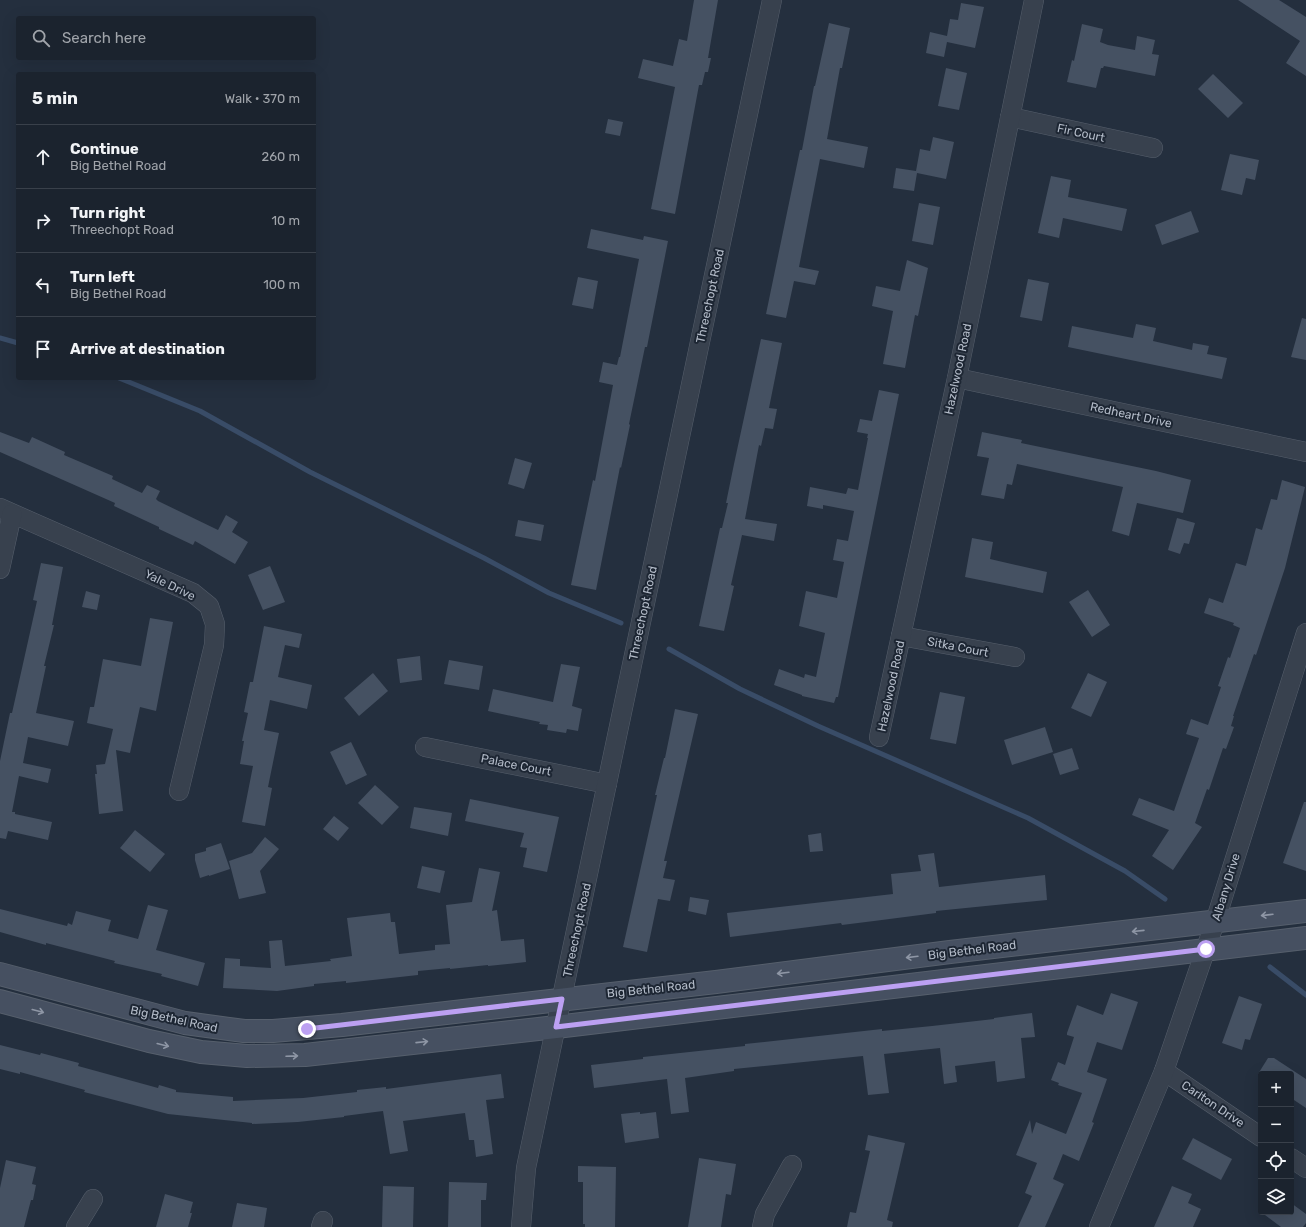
<!DOCTYPE html>
<meta charset="utf-8">
<style>
body{margin:0;font-family:Rubik,sans-serif;background:#242b36;color:#f1f3f6}
.controls{position:absolute;right:12px;bottom:12px;display:grid;overflow:hidden;border-radius:4px;box-shadow:0 4px 16px #0002}
.controls button{width:36px;height:36px;display:grid;place-items:center;padding:0;border:0;border-bottom:1px solid #39404a;background:#1b232e;color:#f1f3f6;font:20px sans-serif}
.stop{position:absolute;width:12px;height:12px;margin:-9px;border:3px solid #bca0f2;border-radius:50%;background:#fff}
.stop.end{background:#bca0f2;border-color:#fff;box-shadow:0 1px 4px #0008}
.list{margin:0;padding:0;list-style:none}
h2{display:flex;justify-content:space-between;align-items:center;height:52px;margin:0;padding:0 16px;font-size:17px}
h2 small{font-size:13px;font-weight:400;color:#a0a4aa}
.list li{display:grid;grid-template-columns:26px 1fr auto;gap:12px;align-items:center;box-sizing:border-box;height:64px;padding:0 16px;border-top:1px solid #39404a}
.list b{display:block;font-size:15px;white-space:nowrap}
.list p{margin:0;font-size:13px;white-space:nowrap;color:#a0a4aa}
.list em{font-size:13px;font-style:normal;color:#a0a4aa}
.icon{flex:none;width:22px;height:22px;fill:none;stroke:currentColor;stroke-width:2;stroke-linecap:round;stroke-linejoin:round}
.map{position:relative;flex:none;width:1306px;height:1227px;overflow:hidden}
.search{position:absolute;background:#1b232e;box-shadow:0 4px 16px #0002;left:16px;top:16px;width:300px;height:44px;display:flex;align-items:center;gap:10px;box-sizing:border-box;padding:0 14px;border-radius:4px;color:#a0a4aa;font-size:15px}
.panel{position:absolute;background:#1b232e;box-shadow:0 4px 16px #0002;left:16px;top:72px;width:300px;height:308px;border-radius:4px}
.map>svg:first-child{display:block}
.lines{fill:none;stroke-linecap:round;stroke-linejoin:round}
.stream{stroke:#394c67;stroke-width:5}
.building{fill:#455162}
.minor-casing{stroke:#565f6c;stroke-width:20}
.secondary-casing{stroke:#565f6c;stroke-width:24}
.minor{stroke:#38414e;stroke-width:19}
.secondary{stroke:#465061;stroke-width:22}
.oneway{stroke:#8e96a5}
.route{stroke:#bca0f2;stroke-width:5}
.labels{text-anchor:middle;stroke-width:4;stroke-linejoin:round;paint-order:stroke}
.street-label{font-size:12px;fill:#b4bcc9;stroke:#1d2633}
</style>
<div class="map">
<svg width="1306" height="1227" viewBox="0 0 1306 1227">
<rect width="100%" height="100%" fill="#242f3e"/>
<g class="lines">
<g class="stream">
<path d="M0,338L18,343"/>
<path d="M119,378L200,411L310,472L484,558L549,593L621,623"/>
<path d="M669,649L740,689L818,726L1028,818L1125,871L1165,899"/>
<path d="M1270,967L1306,995"/>
</g>
</g>
<g class="building">
<path d="M694,0H718L708,58H711L708,72H705L702,85H699L675,214L651,209L675,87L638,78L643,59L673,66L679,39L687,41Z"/>
<path d="M1238,0H1279L1306,17V76L1286,63L1300,41Z"/>
<path d="M961,3L984,7L975,48L947,42L944,57L926,53L930,32L947,36L950,19L958,20Z"/>
<path d="M829,23L850,28L842,68H840L827,139L868,147L864,168L820,159L799,267L819,271L815,285L794,281L786,318L766,314L800,150H802L814,86H815Z"/>
<path d="M1082,24L1103,29L1100,42L1108,45L1135,50L1137,36L1155,40L1152,54L1159,55L1155,76L1104,66L1103,68H1101L1096,88L1067,82L1072,60L1074,61Z"/>
<path d="M946,68L967,73L959,110L938,106Z"/>
<path d="M1213,74L1243,103L1228,118L1198,89Z"/>
<path d="M608,119L623,122L620,136L605,133Z"/>
<path d="M933,137L954,142L946,179L917,173L914,191L893,188L896,168L916,171L920,149L930,151Z"/>
<path d="M1230,154L1259,160L1255,180L1246,178L1242,195L1221,190Z"/>
<path d="M1051,176L1071,180L1068,197L1127,209L1122,231L1063,218L1059,238L1038,233Z"/>
<path d="M919,203L940,207L933,245L912,241Z"/>
<path d="M1191,211L1199,232L1162,245L1155,225Z"/>
<path d="M591,229L643,240L644,236L668,241L647,347H645L629,424L630,425L621,468L620,467L596,590L571,585L593,480L595,481L613,385L599,382L603,362L617,365L619,357H620L639,259L587,248Z"/>
<path d="M907,260L928,268L918,316L915,315L905,368L883,364L893,311L872,306L876,286L900,291Z"/>
<path d="M578,277L598,281L593,309L572,305Z"/>
<path d="M1028,279L1049,283L1042,321L1020,317Z"/>
<path d="M1302,318L1306,319V360L1291,357Z"/>
<path d="M1136,324L1156,328L1153,341L1192,350L1193,343L1209,346L1207,354L1227,358L1222,379L1068,347L1072,326L1133,338Z"/>
<path d="M761,339L782,343L769,408L777,409L773,429L765,428L761,446L759,445L745,519L777,524L774,541L742,535L731,585L734,586L724,631L699,626L720,528H722L728,503H726L734,464Z"/>
<path d="M879,390L899,394L838,697H836L834,703L802,696V695L774,685L779,669L804,678L805,674L816,677L825,633L799,626L806,591L837,598L844,562L833,560L837,539L848,541L854,511L823,505V509L807,506L810,487L846,494L848,488L858,490L868,438H867L868,434L857,432L860,419L872,421Z"/>
<path d="M0,432L29,443L32,437L65,452L64,455L113,476L112,479L142,493L147,485L160,491L156,499L158,501L218,530L226,515L238,522L232,532L248,542L235,564L195,541L193,545L159,529V527L114,506L115,503L0,452Z"/>
<path d="M982,432L1022,440L1021,443L1156,471L1191,480L1183,513L1137,503L1129,536L1112,531L1123,487L1017,464L1012,485L1007,484L1004,499L981,495L989,458L977,456Z"/>
<path d="M515,458L532,463L524,489L508,484Z"/>
<path d="M1282,480L1305,487L1285,568L1256,655L1254,654L1233,716H1234L1231,726L1234,727L1226,749L1223,748L1209,790L1207,789L1195,823L1202,827L1173,870L1152,856L1169,830L1132,815L1139,798L1174,811L1199,738L1186,734L1191,719L1208,725L1221,687L1218,686L1228,657L1230,658L1240,628L1233,625L1234,623L1204,613L1209,598L1223,603L1236,563L1246,566L1256,528L1262,530L1271,499L1277,500Z"/>
<path d="M1177,518L1195,523L1189,544L1184,543L1180,554L1168,550Z"/>
<path d="M518,520L544,525L541,541L515,536Z"/>
<path d="M972,538L993,542L990,559L1047,572L1043,593L965,577Z"/>
<path d="M41,563L63,567L52,625H54L44,666H46L36,713L74,721L68,746L28,737L23,763L51,769L48,783L19,776L12,812H15V814L52,822L48,840L8,831L6,839L0,838V761L10,713H12L37,601L33,600Z"/>
<path d="M270,566L285,602L263,610L248,575Z"/>
<path d="M1088,590L1110,625L1092,637L1069,602Z"/>
<path d="M86,591L100,595L97,610L82,607Z"/>
<path d="M150,618L173,622L156,711L140,707L130,753L116,750L123,811L99,814L95,774H97L96,765L105,764L113,729L87,723L90,707H94L103,659L141,666Z"/>
<path d="M264,626L302,634L299,648L285,645L278,677L312,685L307,709L270,700L264,730L279,733L268,787L272,788L265,826L242,822L253,766L240,764L244,741H242L248,713L244,712L250,682H253Z"/>
<path d="M420,656L422,680L400,683L397,659Z"/>
<path d="M449,660L483,666L479,690L444,684Z"/>
<path d="M561,664L580,667L572,706L582,709L578,731L567,729L566,733L547,730L548,725L539,724L540,722L488,711L493,689L553,702Z"/>
<path d="M373,673L388,691L359,716L344,698Z"/>
<path d="M1088,673L1107,682L1091,717L1071,708Z"/>
<path d="M940,692L965,697L956,744L930,739Z"/>
<path d="M675,709L698,714L664,861H667L663,878L675,880L670,901L658,899L647,952L623,947L657,795H655L664,758H665Z"/>
<path d="M1045,727L1053,752L1012,765L1004,740Z"/>
<path d="M351,742L367,775L346,785L330,752Z"/>
<path d="M1072,748L1079,769L1060,775L1053,754Z"/>
<path d="M375,785L399,807L382,825L358,803Z"/>
<path d="M470,799L559,817L547,872L523,867L527,848L520,847L524,833L465,821Z"/>
<path d="M1304,802H1306V871L1283,863Z"/>
<path d="M414,807L452,813L448,836L410,828Z"/>
<path d="M334,816L349,828L338,841L323,829Z"/>
<path d="M135,830L165,854L150,872L120,848Z"/>
<path d="M821,833L823,851L810,852L808,835Z"/>
<path d="M265,837L279,849L260,871L266,893L239,899L229,861L252,853Z"/>
<path d="M221,843L230,869L209,876V875L200,878L195,860V854L206,851V848Z"/>
<path d="M934,853L939,887L1045,875L1047,900L936,911V913L874,921L842,925L841,923L730,937L727,913L893,894L891,874L921,871L918,855Z"/>
<path d="M422,866L445,871L440,893L417,888Z"/>
<path d="M479,868L500,872L492,911L497,910L501,941L524,939L526,962L488,966V965L450,969V968L418,971V975L346,983V981L314,984V986L277,991L223,988L225,958L240,959V966L271,968L269,941L282,940L285,966L331,961L330,959L352,956L347,918L390,913L391,922H395L399,954L435,950V945L450,944L446,905L472,902Z"/>
<path d="M690,897L709,900L706,915L688,911Z"/>
<path d="M148,905L168,910L156,950L205,963L198,986L161,976L162,974L114,963L115,961L46,943V945L0,932V909L67,926L68,923L72,925L76,911L111,920L108,931L138,939Z"/>
<path d="M1111,993L1138,1002L1122,1050L1097,1042L1087,1072L1107,1079L1092,1122L1094,1123L1079,1161L1063,1154L1053,1179L1064,1184L1045,1227H1018L1032,1196L1025,1193L1037,1163L1016,1155L1030,1120L1032,1134L1036,1122L1066,1134L1082,1093L1058,1085L1059,1083L1051,1080L1058,1062L1065,1065L1074,1037L1067,1035V1033L1077,1005L1103,1015Z"/>
<path d="M1239,996L1262,1004L1250,1040L1245,1039L1242,1050L1222,1043Z"/>
<path d="M1032,1013L1035,1037L1021,1038L1025,1078L997,1082L995,1061L955,1066L957,1082L944,1084L940,1048L884,1054L889,1093L868,1095L863,1056L734,1069V1071L685,1078L689,1112L671,1114L667,1079L594,1088L591,1065L643,1059V1057L745,1046V1044L882,1029V1031L932,1026L994,1019V1018Z"/>
<path d="M0,1045L40,1055L41,1053L79,1063L78,1066L158,1088L159,1085L176,1090V1092L233,1097V1101L303,1098L357,1092V1090L386,1087V1089L501,1074L504,1098L486,1100L493,1154L476,1157L474,1140H469L465,1113L403,1121L408,1151L390,1154L383,1111L344,1116V1117L298,1122L252,1124V1123L168,1114L84,1092L85,1090L20,1072V1074L0,1069Z"/>
<path d="M1268,1058H1274L1306,1079V1108L1291,1098V1074H1258Z"/>
<path d="M640,1112V1114L656,1112L659,1138L625,1143L621,1114Z"/>
<path d="M868,1135L905,1143L887,1220L893,1222L892,1227H847L850,1212L856,1213L870,1151L865,1150Z"/>
<path d="M1193,1138L1232,1159L1221,1180L1182,1159Z"/>
<path d="M699,1158L736,1164L731,1195L726,1194L721,1227H688Z"/>
<path d="M6,1160L36,1167L32,1184L36,1185L33,1200H31L24,1227H0V1188Z"/>
<path d="M578,1166L616,1167L615,1227H585V1224H583V1182H578Z"/>
<path d="M449,1182L487,1183L486,1200H481V1227H448Z"/>
<path d="M383,1186L414,1187L413,1227H382Z"/>
<path d="M1172,1186L1192,1194L1188,1203L1201,1209L1193,1227H1154Z"/>
<path d="M165,1194L193,1202L190,1213H192L188,1227H156Z"/>
<path d="M237,1203L267,1208L264,1227H232Z"/>
<path d="M1291,1203L1306,1214V1223L1303,1227H1281L1261,1212H1291Z"/>
</g>
<g class="lines">
<g class="minor-casing">
<g id="minor">
<path d="M1010,117L1153,148"/>
<path d="M957,378L1306,452"/>
<path d="M0,508L193,593L209,606L215,624L214,645L179,791"/>
<path d="M0,569L12,514"/>
<path d="M901,636L1015,657"/>
<path d="M879,737L957,378L1034,0"/>
<path d="M425,747L607,784"/>
<path d="M1164,1071L1261,1137"/>
<path d="M1291,1158L1306,1168"/>
<path d="M76,1227L93,1199"/>
<path d="M321,1227L323,1221"/>
<path d="M521,1227L526,1168L772,0"/>
<path d="M762,1227L765,1214L792,1165"/>
<path d="M1099,1227L1164,1071L1215,922L1306,633"/>
</g>
</g>
<g class="secondary-casing">
<g id="secondary">
<path d="M0,974L185,1023L244,1031H273L342,1025L716,982L950,952L1306,911"/>
<path d="M0,1001L149,1041L201,1052L247,1056L305,1055L556,1027L1306,938"/>
</g>
</g>
<use href="#minor" class="minor"/>
<use href="#secondary" class="secondary"/>
</g>
<defs><path id="oneway-shaft" d="M-6 0H5M1.5-3L5.5 0L1.5 3" fill="none" stroke-width="1.6" stroke-linecap="round" stroke-linejoin="round"/></defs>
<g class="oneway">
<use href="#oneway-shaft" transform="translate(1267 915) rotate(173)"/>
<use href="#oneway-shaft" transform="translate(1138 931) rotate(174)"/>
<use href="#oneway-shaft" transform="translate(912 957) rotate(173)"/>
<use href="#oneway-shaft" transform="translate(783 973) rotate(173)"/>
<use href="#oneway-shaft" transform="translate(38 1011) rotate(15)"/>
<use href="#oneway-shaft" transform="translate(422 1042) rotate(-6)"/>
<use href="#oneway-shaft" transform="translate(163 1045) rotate(14)"/>
<use href="#oneway-shaft" transform="translate(292 1056) rotate(-2)"/>
</g>
<g class="lines">
<path class="route" d="M307,1029L562,999L556,1027L1206,949"/>
</g>
<g class="labels">
<g class="street-label">
<text transform="translate(1081 133) rotate(12)" y="4">Fir Court</text>
<text transform="translate(710 296) rotate(-78)" y="4">Threechopt Road</text>
<text transform="translate(958 369) rotate(-78)" y="4">Hazelwood Road</text>
<text transform="translate(1131 415) rotate(12)" y="4">Redheart Drive</text>
<text transform="translate(170 585) rotate(26)" y="4">Yale Drive</text>
<text transform="translate(643 613) rotate(-78)" y="4">Threechopt Road</text>
<text transform="translate(958 647) rotate(11)" y="4">Sitka Court</text>
<text transform="translate(891 686) rotate(-78)" y="4">Hazelwood Road</text>
<text transform="translate(516 765) rotate(11)" y="4">Palace Court</text>
<text transform="translate(1226 887) rotate(-73)" y="4">Albany Drive</text>
<text transform="translate(577 930) rotate(-78)" y="4">Threechopt Road</text>
<text transform="translate(972 950) rotate(-7)" y="4">Big Bethel Road</text>
<text transform="translate(651 989) rotate(-6)" y="4">Big Bethel Road</text>
<text transform="translate(174 1019) rotate(12)" y="4">Big Bethel Road</text>
<text transform="translate(1213 1104) rotate(34)" y="4">Carlton Drive</text>
</g>
</g>
</svg>
<div class="controls">
<button>+</button>
<button>−</button>
<button><svg class="icon" aria-label="locate" viewBox="0 0 24 24"><circle cx="12" cy="12" r="6"/><path d="M12 2v4M12 18v4M2 12h4M18 12h4"/></svg></button>
<button><svg class="icon" aria-label="layers" viewBox="0 0 24 24"><path d="M12 4l9 5-9 5-9-5zM3 14l9 5 9-5"/></svg></button>
</div>
<div class="stop" style="left:1206px;top:949px"></div>
<div class="stop end" style="left:307px;top:1029px"></div>
<div class="search"><svg class="icon" aria-label="search" viewBox="0 0 24 24"><circle cx="10" cy="10" r="6"/><path d="M15 15l6 6"/></svg>Search here</div>
<section class="panel">
<h2>5 min<small>Walk · 370 m</small></h2>
<ul class="list">
<li><svg class="icon" aria-label="ahead" viewBox="0 0 24 24"><path d="M12 20V5M6 11l6-6 6 6"/></svg><div><b>Continue</b><p>Big Bethel Road</p></div><em>260 m</em></li>
<li><svg class="icon" aria-label="right" viewBox="0 0 24 24"><path d="M7 20v-9h11M14 6l5 5-5 5"/></svg><div><b>Turn right</b><p>Threechopt Road</p></div><em>10 m</em></li>
<li><svg class="icon" aria-label="left" viewBox="0 0 24 24"><path d="M17 20v-9H6M10 6l-5 5 5 5"/></svg><div><b>Turn left</b><p>Big Bethel Road</p></div><em>100 m</em></li>
<li><svg class="icon" aria-label="arrive" viewBox="0 0 24 24"><path d="M6 21V4h12l-3 4 3 4H6"/></svg><div><b>Arrive at destination</b></div></li>
</ul>
</section>
</div>
